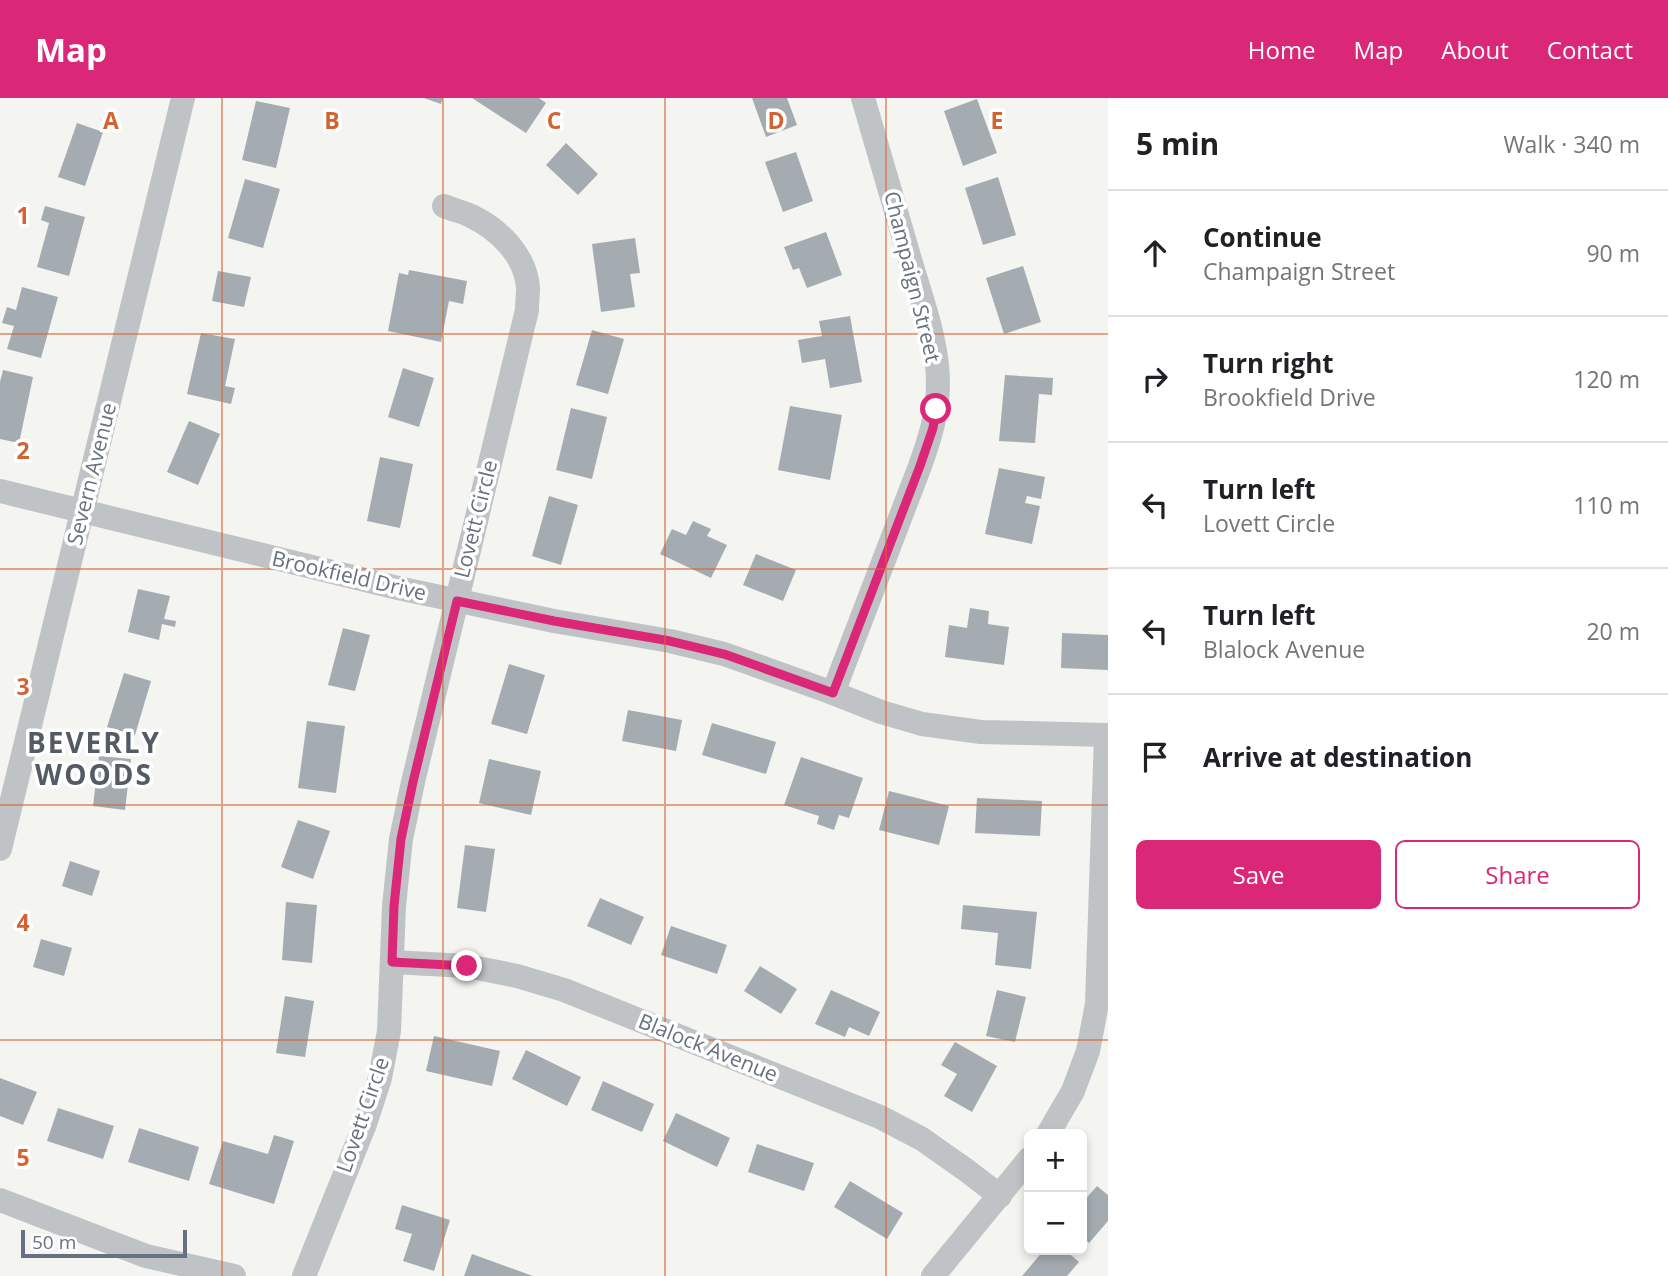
<!DOCTYPE html>
<meta charset="utf-8">
<style>
body{margin:0;font-family:"Open Sans",sans-serif;background:#f2f2f2;color:#202124}
.controls{position:absolute;right:21px;bottom:21px;display:grid;overflow:hidden;border-radius:10px;box-shadow:0 4px 10px #0003}
.controls button{width:63px;height:63px;display:grid;place-items:center;padding:0;border:0;border-bottom:2px solid #e0e0e0;background:#fff;color:#202124;font:35px sans-serif}
.scale{position:absolute;left:21px;bottom:18px;width:166px;box-sizing:border-box;padding-left:7px;border:4px solid #66727f;border-top:0;font-size:19px;line-height:24px;white-space:nowrap;color:#66727f;-webkit-text-stroke:5px #fff;paint-order:stroke}
.stop{position:absolute;width:21px;height:21px;margin:-16px;border:5px solid #db2777;border-radius:50%;background:#fff}
.stop.end{background:#db2777;border-color:#fff;box-shadow:0 2px 7px #0008}
.list{margin:0;padding:0;list-style:none}
h2{display:flex;justify-content:space-between;align-items:center;height:91px;margin:0;padding:0 28px;font-size:30px}
h2 small{font-size:23px;font-weight:400;color:#757577}
.list li{display:grid;grid-template-columns:46px 1fr auto;gap:21px;align-items:center;box-sizing:border-box;height:126px;padding:0 28px;border-top:2px solid #e0e0e0}
.list b{display:block;font-size:26px;white-space:nowrap}
.list p{margin:0;font-size:23px;white-space:nowrap;color:#757577}
.list em{font-size:23px;font-style:normal;color:#757577}
.actions{display:flex;gap:14px;padding:21px 28px}
.actions a{flex:1;padding:16px 0;border:2px solid #db2777;border-radius:10px;text-align:center;font-size:24px;color:#db2777}
.actions .main{background:#db2777;color:#fff}
.icon{flex:none;width:38px;height:38px;fill:none;stroke:currentColor;stroke-width:2;stroke-linecap:round;stroke-linejoin:round}
.map{position:relative;flex:none;width:1108px;height:1178px;overflow:hidden}
header{display:flex;align-items:center;gap:42px;box-sizing:border-box;height:98px;padding:0 35px;background:#db2777;color:#fff}
header strong{font-size:33px}
nav{display:flex;gap:38px;margin-inline-start:auto;font-size:24px}
main{display:flex}
aside{flex:1;background:#fff}
.map>svg:first-child{display:block}
.building{fill:#a5acb1}
.lines{fill:none;stroke-linecap:round;stroke-linejoin:round}
.minor{stroke:#c0c3c6;stroke-width:24}
.route{stroke:#db2777;stroke-width:9}
.grid{fill:none;stroke:#d46332;stroke-width:2;stroke-opacity:0.55}
.labels{text-anchor:middle;stroke-width:7;stroke-linejoin:round;paint-order:stroke}
.street-label{font-size:21px;fill:#66727f;stroke:#fff}
.district-label{font-size:28px;font-weight:bold;letter-spacing:2px;fill:#535c65;stroke:#fff}
.grid-label{font-size:23px;text-anchor:middle;font-weight:bold;fill:#d46332;stroke:#fff;stroke-width:7;stroke-linejoin:round;paint-order:stroke}
</style>
<header>
<strong>Map</strong>
<nav><a>Home</a><a>Map</a><a>About</a><a>Contact</a></nav>
</header>
<main>
<div class="map">
<svg width="1108" height="1178" viewBox="0 0 1108 1178">
<rect width="100%" height="100%" fill="#f4f4f1"/>
<g class="building">
<path d="M424,0H443L441,6Z"/>
<path d="M472,0H539L546,5L526,35Z"/>
<path d="M752,0H787L797,27L766,39Z"/>
<path d="M977,1L997,55L963,68L944,13Z"/>
<path d="M256,3L290,10L276,70L242,62Z"/>
<path d="M77,25L103,34L85,88L58,79Z"/>
<path d="M566,45L598,76L578,97L546,67Z"/>
<path d="M796,54L813,103L783,114L765,64Z"/>
<path d="M998,79L1016,137L983,147L965,90Z"/>
<path d="M245,81L280,91L263,150L228,140Z"/>
<path d="M45,108L85,119L69,178L37,169L49,125L41,122Z"/>
<path d="M826,134L842,177L807,190L799,170L793,172L784,149Z"/>
<path d="M635,140L640,175L630,176L635,209L601,214L592,146Z"/>
<path d="M1023,168L1041,224L1004,236L986,180Z"/>
<path d="M409,172L467,183L463,206L449,203L441,244L388,233L399,175L408,177Z"/>
<path d="M218,173L251,179L244,209L212,203Z"/>
<path d="M22,189L58,199L41,260L7,251L14,228L2,225L7,209L16,212Z"/>
<path d="M850,218L862,284L830,290L825,261L802,265L798,242L822,238L819,223Z"/>
<path d="M592,232L624,241L608,296L576,287Z"/>
<path d="M201,235L235,241L225,288L235,290L231,306L187,296Z"/>
<path d="M403,270L434,280L419,329L388,319Z"/>
<path d="M3,272L33,279L19,345L0,341V284Z"/>
<path d="M1005,277L1053,280L1052,297L1039,296L1035,345L999,343Z"/>
<path d="M790,308L842,317L830,382L778,372Z"/>
<path d="M571,310L607,319L592,381L556,372Z"/>
<path d="M189,323L220,336L198,387L167,374Z"/>
<path d="M380,359L413,366L400,430L367,423Z"/>
<path d="M999,370L1045,379L1041,401L1027,398L1025,405L1040,408L1032,446L985,436Z"/>
<path d="M549,398L578,407L561,467L532,458Z"/>
<path d="M693,423L711,431L707,438L727,447L711,480L660,456L672,431L686,437Z"/>
<path d="M756,456L796,472L783,503L743,487Z"/>
<path d="M138,491L170,498L164,521L176,523L175,529L162,526L159,542L128,534Z"/>
<path d="M970,510L989,513L988,526L1009,529L1004,567L945,559L949,527L967,530Z"/>
<path d="M343,530L370,537L355,593L328,587Z"/>
<path d="M1062,535L1108,537V572L1061,570Z"/>
<path d="M509,566L545,577L527,636L491,626Z"/>
<path d="M124,575L151,583L135,637L107,629Z"/>
<path d="M628,612L682,622L676,653L622,643Z"/>
<path d="M307,623L345,628L336,695L298,690Z"/>
<path d="M712,625L776,644L766,676L702,657Z"/>
<path d="M99,658L131,661L125,712L93,708Z"/>
<path d="M801,659L863,680L849,720L839,717L834,732L817,726L819,718L784,707Z"/>
<path d="M489,661L541,673L531,717L479,705Z"/>
<path d="M889,693L949,708L939,747L879,732Z"/>
<path d="M977,700L1042,703L1040,738L975,735Z"/>
<path d="M298,722L330,733L313,781L281,769Z"/>
<path d="M465,747L495,751L486,814L457,810Z"/>
<path d="M70,763L100,773L92,798L62,788Z"/>
<path d="M600,800L644,819L631,847L587,828Z"/>
<path d="M286,804L317,807L312,865L282,862Z"/>
<path d="M963,807L1037,814L1031,871L995,867L998,835L961,831Z"/>
<path d="M671,828L727,847L717,876L661,857Z"/>
<path d="M41,841L72,850L64,878L33,869Z"/>
<path d="M760,868L797,891L781,916L744,893Z"/>
<path d="M831,892L880,914L869,938L849,929L845,939L815,926Z"/>
<path d="M997,892L1026,899L1015,944L986,938Z"/>
<path d="M285,898L314,903L305,959L276,955Z"/>
<path d="M434,938L500,953L492,988L426,973Z"/>
<path d="M955,944L997,968L972,1014L944,998L957,976L941,967Z"/>
<path d="M526,952L581,979L567,1008L512,981Z"/>
<path d="M0,980L37,994L23,1027L0,1018Z"/>
<path d="M603,983L654,1006L642,1034L591,1012Z"/>
<path d="M58,1010L114,1028L103,1061L47,1043Z"/>
<path d="M676,1015L730,1040L717,1069L663,1043Z"/>
<path d="M139,1030L199,1049L189,1083L128,1064Z"/>
<path d="M274,1037L294,1043L274,1106L209,1086L223,1043L268,1056Z"/>
<path d="M757,1046L814,1065L804,1093L748,1074Z"/>
<path d="M850,1083L903,1115L887,1141L834,1109Z"/>
<path d="M1097,1088L1108,1097V1123L1089,1145L1082,1138V1105Z"/>
<path d="M402,1107L450,1122L434,1173L403,1163L412,1136L395,1131Z"/>
<path d="M1044,1152H1065L1079,1164L1067,1178H1022Z"/>
<path d="M472,1156L533,1178H464Z"/>
</g>
<g class="lines">
<g class="minor">
<path d="M0,393L398,490L554,523L670,543L724,556L833,595L881,614L922,626L981,634L1108,637"/>
<path d="M833,595L920,368C930,340 938,315 938,285C938,245 922,202 911,165C895,110 879,55 863,0"/>
<path d="M0,751L183,0"/>
<path d="M392,864L467,868L517,878L564,892L880,1019L922,1041L966,1072L1000,1098"/>
<path d="M1048,1036L1073,993L1088,953L1097,906L1106,637"/>
<path d="M0,1102L146,1158L234,1178"/>
<path d="M304,1178L365,1026L380,980L389,933L394,808L401,741L413,684L527,212C527,205 528,197 528,190C526,158 499,131 471,118C463,114 453,112 444,108"/>
<path d="M933,1178L1029,1061"/>
</g>
</g>
<g class="lines">
<path class="route" d="M467,868L392,864L394,808L401,741L413,684L457,503L554,523L670,543L724,556L833,595L920,368L933,330L936,311"/>
</g>
<path class="grid" d="M222,0V1178M443,0V1178M665,0V1178M886,0V1178M0,236H1108M0,471H1108M0,707H1108M0,942H1108"/>
<g class="labels">
<g class="street-label">
<text transform="translate(912 179) rotate(76)" y="7">Champaign Street</text>
<text transform="translate(92 376) rotate(-76)" y="7">Severn Avenue</text>
<text transform="translate(476 421) rotate(-76)" y="7">Lovett Circle</text>
<text transform="translate(349 478) rotate(13)" y="7">Brookfield Drive</text>
<text transform="translate(708 950) rotate(22)" y="7">Blalock Avenue</text>
<text transform="translate(363 1017) rotate(-71)" y="7">Lovett Circle</text>
</g>
<g class="district-label">
<text x="94" y="655">BEVERLY<tspan x="94" dy="32">WOODS</tspan></text>
</g>
</g>
<g class="grid-label">
<text x="111" y="31">A</text>
<text x="332" y="31">B</text>
<text x="554" y="31">C</text>
<text x="776" y="31">D</text>
<text x="997" y="31">E</text>
<text x="23" y="126">1</text>
<text x="23" y="361">2</text>
<text x="23" y="597">3</text>
<text x="23" y="833">4</text>
<text x="23" y="1068">5</text>
</g>
</svg>
<div class="controls">
<button>+</button>
<button>−</button>
</div>
<div class="scale">50 m</div>
<div class="stop" style="left:936px;top:311px"></div>
<div class="stop end" style="left:467px;top:868px"></div>
</div>
<aside>
<h2>5 min<small>Walk · 340 m</small></h2>
<ul class="list">
<li><svg class="icon" aria-label="ahead" viewBox="0 0 24 24"><path d="M12 20V5M6 11l6-6 6 6"/></svg><div><b>Continue</b><p>Champaign Street</p></div><em>90 m</em></li>
<li><svg class="icon" aria-label="right" viewBox="0 0 24 24"><path d="M7 20v-9h11M14 6l5 5-5 5"/></svg><div><b>Turn right</b><p>Brookfield Drive</p></div><em>120 m</em></li>
<li><svg class="icon" aria-label="left" viewBox="0 0 24 24"><path d="M17 20v-9H6M10 6l-5 5 5 5"/></svg><div><b>Turn left</b><p>Lovett Circle</p></div><em>110 m</em></li>
<li><svg class="icon" aria-label="left" viewBox="0 0 24 24"><path d="M17 20v-9H6M10 6l-5 5 5 5"/></svg><div><b>Turn left</b><p>Blalock Avenue</p></div><em>20 m</em></li>
<li><svg class="icon" aria-label="arrive" viewBox="0 0 24 24"><path d="M6 21V4h12l-3 4 3 4H6"/></svg><div><b>Arrive at destination</b></div></li>
</ul>
<div class="actions"><a class="main">Save</a><a>Share</a></div>
</aside>
</main>
